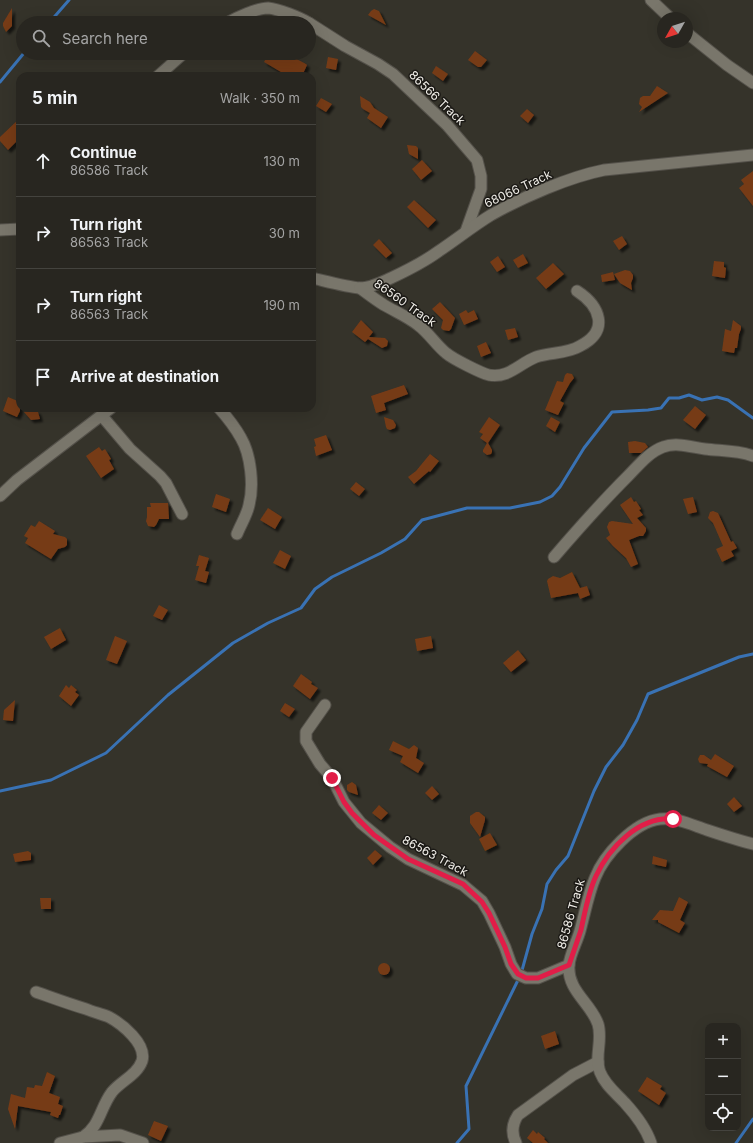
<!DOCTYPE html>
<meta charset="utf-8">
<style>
body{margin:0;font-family:Inter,sans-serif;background:#302e29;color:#f1f3f6}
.controls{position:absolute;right:12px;bottom:12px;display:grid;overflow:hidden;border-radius:8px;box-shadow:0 4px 16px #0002}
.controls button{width:36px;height:36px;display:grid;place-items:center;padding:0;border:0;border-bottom:1px solid #44433e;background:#282620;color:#f1f3f6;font:20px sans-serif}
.compass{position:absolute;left:657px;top:12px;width:36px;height:36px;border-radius:50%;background:#282620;box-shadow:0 4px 16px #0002;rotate:231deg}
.stop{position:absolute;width:12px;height:12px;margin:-9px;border:3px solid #e11d48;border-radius:50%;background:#fff}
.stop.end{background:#e11d48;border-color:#fff;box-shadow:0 1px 4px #0008}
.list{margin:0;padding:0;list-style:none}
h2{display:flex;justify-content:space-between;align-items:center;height:52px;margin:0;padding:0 16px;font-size:17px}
h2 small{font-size:13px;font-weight:400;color:#a5a5a5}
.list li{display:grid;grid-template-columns:26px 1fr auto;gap:12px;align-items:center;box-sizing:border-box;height:72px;padding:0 16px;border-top:1px solid #44433e}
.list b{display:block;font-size:15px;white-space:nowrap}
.list p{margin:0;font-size:13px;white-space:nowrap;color:#a5a5a5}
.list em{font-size:13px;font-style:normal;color:#a5a5a5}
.icon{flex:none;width:22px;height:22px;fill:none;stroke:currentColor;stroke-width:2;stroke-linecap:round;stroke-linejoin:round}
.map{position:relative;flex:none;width:753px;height:1143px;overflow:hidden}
.search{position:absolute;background:#282620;box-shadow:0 4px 16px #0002;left:16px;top:16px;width:300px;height:44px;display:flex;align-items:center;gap:10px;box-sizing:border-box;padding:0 14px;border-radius:22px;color:#a5a5a5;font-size:15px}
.panel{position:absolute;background:#282620;box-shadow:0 4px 16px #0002;left:16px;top:72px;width:300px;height:340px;border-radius:12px}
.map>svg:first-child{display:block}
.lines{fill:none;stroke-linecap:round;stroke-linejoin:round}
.stream{stroke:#3972b4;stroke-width:3}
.building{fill:#763b16;filter:url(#shadow)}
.street-casing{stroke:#54514a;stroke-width:13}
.street{stroke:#79766b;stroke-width:11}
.route{stroke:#e11d48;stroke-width:5}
.labels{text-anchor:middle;stroke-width:3;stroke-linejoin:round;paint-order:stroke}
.street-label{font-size:12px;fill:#f0eee8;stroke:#1c1a16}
</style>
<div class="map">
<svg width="753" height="1143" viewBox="0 0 753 1143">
<defs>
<filter id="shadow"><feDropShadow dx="3" dy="3" stdDeviation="1" flood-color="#0009"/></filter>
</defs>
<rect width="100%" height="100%" fill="#35332a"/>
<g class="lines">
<g class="stream">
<path d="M49,23L69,0"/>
<path d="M0,82L24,53"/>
<path d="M0,791L51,780L106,753L168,695L233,643L268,623L301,608L315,589L332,577L381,553L405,539L422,520L467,508H510L540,502L552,496L560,487L584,448L612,412L648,410L661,408L669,398H679L689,395L702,400L717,397L728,400L753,418"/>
<path d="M457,1143L469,1129L466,1086L521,974L532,934L542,909L547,884L556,870L568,856L594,791L606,767L623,745L637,720L648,694L739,657L753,654"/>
<path d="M736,1143L753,1119"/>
</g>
</g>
<g class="building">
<path d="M12,8V26L6,32L3,26V23Z"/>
<path d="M374,9L379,11L386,25L368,15L371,11Z"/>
<path d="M475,51L487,60L481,67H478L468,60Z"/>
<path d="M269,53L274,56L276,53H283L289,56V55L306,64L307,65L302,76H292L281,72L264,62Z"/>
<path d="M328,57L338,59L336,70L326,68Z"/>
<path d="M436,66L448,74L443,81L432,73Z"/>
<path d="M657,86L668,93L639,112L642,107L639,104L640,98L643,96H650Z"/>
<path d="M360,96L370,102L374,108L388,117L381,128L367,118L370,113L363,109L361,107Z"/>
<path d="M321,98L332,104L326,112L316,106Z"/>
<path d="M527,109L534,115L528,123L520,116Z"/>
<path d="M20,118V138L8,150L0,141V137Z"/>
<path d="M407,145L416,146L418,148V159L409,154Z"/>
<path d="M422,160L432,171L421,180L412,169Z"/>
<path d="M753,171V206L739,188L744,184L741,180Z"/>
<path d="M414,200L436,220L428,228L407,207Z"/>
<path d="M622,236L627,244L619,250L613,241Z"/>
<path d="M379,239L392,253L386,258L373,245Z"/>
<path d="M523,254L528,263L518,268L513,260Z"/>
<path d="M498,256L505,267L497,272L490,262Z"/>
<path d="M714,261L724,262V267L726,268L725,278L712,276Z"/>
<path d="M553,263L564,274L546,289L536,278Z"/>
<path d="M625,270L630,271L633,275V278L631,283L632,290L620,283L614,274Z"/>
<path d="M613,272L615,280L602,282L601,275Z"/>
<path d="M440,302L455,318L451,329L449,331L443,330L441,328L443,320L432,309Z"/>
<path d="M466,310L468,313L474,310L478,319L464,325L459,314Z"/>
<path d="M361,320L373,332L369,337L385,338L388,341L387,346L382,348L368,339L365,342L352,332Z"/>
<path d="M733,320L741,326V329L739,334L737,348H735L734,353L722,351L725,329L731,331Z"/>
<path d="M515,328L518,337L508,340L505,330Z"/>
<path d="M486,342L491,353L481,357L477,346Z"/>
<path d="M567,373L572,374L574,378L570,383L560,401L564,403L558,415L545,410L557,381L563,382L565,375Z"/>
<path d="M404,385L408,394L384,403L386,410L376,413L371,396Z"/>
<path d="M8,397L20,402V411L17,417L3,411Z"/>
<path d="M695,406L706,415L695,429L683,420Z"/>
<path d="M34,410L38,412L40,419L31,420L24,412Z"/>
<path d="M384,417L393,420L396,425L395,428L390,430L387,429L386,427Z"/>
<path d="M489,417L500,425L488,443L492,450V452L491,454L487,455L483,452V450L487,443L480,438L483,434L479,432Z"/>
<path d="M551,417L560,422L555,432L546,426Z"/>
<path d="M326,435L332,450L316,456L314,447L316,446L314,439Z"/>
<path d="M635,441L645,443L648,447L641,453H629L628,442Z"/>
<path d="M99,447L102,451L105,449L111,459L109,460L114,469L101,478L86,456Z"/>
<path d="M430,454L439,461L430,472L429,471L414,484L408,477L416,471Z"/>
<path d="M356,482L365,489L359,496L350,489Z"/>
<path d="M216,494L230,499L226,512L212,507Z"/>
<path d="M631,497L634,502L636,501L641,509L639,510L643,515L637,518L646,528V531L643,536H639L629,540L638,564L631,567L626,558L613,546L606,538L610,535L607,527L609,522L612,521L633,524L620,505Z"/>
<path d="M693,497L697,512L688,514L683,499Z"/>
<path d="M150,503H168L169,519H159L156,525L154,527L148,526L146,521L147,517V507H151Z"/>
<path d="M268,508L282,517L275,529L260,520Z"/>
<path d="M713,511L718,513L731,542L733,541L737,548L731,551L734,556L722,562L716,549L723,546L713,523L708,518L710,512Z"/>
<path d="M39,521L55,531L53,534L65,537L67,539V545L65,547L58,549L51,559L25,543L28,538L24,536L31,525L35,527Z"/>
<path d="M280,550L291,556L285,569L273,563Z"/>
<path d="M199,555L209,558L205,571L209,572L206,583L195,580L199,566H196Z"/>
<path d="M572,572L580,588L587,586L590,595L580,599L578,593L551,598L547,581L548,579L553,576L560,578Z"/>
<path d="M159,605L168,610L162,620L153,616Z"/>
<path d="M60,628L66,640L51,649L44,637Z"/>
<path d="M115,636L127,641L117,664L106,660Z"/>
<path d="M431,636L433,648L417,651L415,639Z"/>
<path d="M518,650L526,660L511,672L503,663Z"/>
<path d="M301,674L312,682L311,684L318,688L310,699L293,686Z"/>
<path d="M66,685L69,688L71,685L77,690L75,692L79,695L71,706L59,696Z"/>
<path d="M15,700L13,721L3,720L4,710Z"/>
<path d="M285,703L295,709L289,717L280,711Z"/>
<path d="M393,741L409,749L414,745L418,748L416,758L424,763L418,773L400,762L403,756L389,750Z"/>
<path d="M715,754L734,766L727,777L707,766L708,764L700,763L699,762L698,759L700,755H704L711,760Z"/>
<path d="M352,782L356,785L358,795L349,792L347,790V785Z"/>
<path d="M432,786L439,794L432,800L425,793Z"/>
<path d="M734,797L742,806L734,812L727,804Z"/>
<path d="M379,805L388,813L381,820L372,813Z"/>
<path d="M476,812H479L485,817V820L480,837L470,823V816Z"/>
<path d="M490,833L497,845L485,851L479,839Z"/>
<path d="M375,850L382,856L373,865L367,858Z"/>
<path d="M28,851L31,853V860L15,862L13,854Z"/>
<path d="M653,856L667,860L666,867L652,864Z"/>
<path d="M679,897L688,902L680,920L685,923L679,933L658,922V920H652L660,910L673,911Z"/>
<path d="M40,898H51V909H41Z"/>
<circle cx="384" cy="969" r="6"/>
<path d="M555,1031L559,1044L545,1049L541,1036Z"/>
<path d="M47,1072L55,1076L49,1093L60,1097L58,1104L63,1106L60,1115H59L58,1118L50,1115L51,1112L18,1106L15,1129L8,1109L11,1094L25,1098L27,1087L34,1088L35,1085L42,1086Z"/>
<path d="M647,1077L662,1086L660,1089L666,1093L659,1105L638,1091Z"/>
<path d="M154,1121L168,1126L161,1141L148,1135Z"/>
<path d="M533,1130L537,1134L538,1132L545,1138L544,1139L548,1143H533L527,1138Z"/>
</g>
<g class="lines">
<g class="street-casing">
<g id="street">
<path d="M651,0L670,18"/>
<path d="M227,23C236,18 257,8 268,8C279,9 299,17 309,23"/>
<path d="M309,23L345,46L378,64L393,74L447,125L477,160L481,176V189L466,231"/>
<path d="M687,33L727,65L753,83"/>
<path d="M158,76L184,53"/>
<path d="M0,230L20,229"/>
<path d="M312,278C325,281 347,287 360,288C371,288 382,282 391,278C408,270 424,262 439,251C457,239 473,226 491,215C523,197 569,177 604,170L753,155"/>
<path d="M360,288C368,294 376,300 384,305C396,312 408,317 418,325C429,333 436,345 446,353C453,359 481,373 489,375C508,379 520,363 536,357C550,352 567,354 580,346C610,331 600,306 577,291"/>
<path d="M219,408C227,417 235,427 241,438C251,455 254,486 249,505C247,515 241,524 237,534"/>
<path d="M102,416L130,449L160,476L166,483L182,514"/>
<path d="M0,496L17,480L111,408"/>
<path d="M554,557C578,529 602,502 628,476C638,466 649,452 663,447C676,442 691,447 705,449C721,451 737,450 753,456"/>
<path d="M325,705L306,732V741L320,764L332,778L344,802L361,823L390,847L408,859L463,885L482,901L489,913L505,947L511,964L517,974L526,978H538L569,965"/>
<path d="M36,992C53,998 69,1004 86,1009C93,1012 102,1014 109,1017C122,1024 147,1044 142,1061C137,1075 121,1081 112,1092C100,1108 100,1126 83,1137"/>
<path d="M60,1143L83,1137L120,1135L143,1143"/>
<path d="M516,1143C511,1133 512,1124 518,1115L573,1075L598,1062"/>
<path d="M651,1143C646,1128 635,1114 625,1103C616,1093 605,1085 600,1072C594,1057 603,1040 598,1024C591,1003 567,991 569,965C570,954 577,942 580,931C585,913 588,895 595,878C604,855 634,822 660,819C676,817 692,825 707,830C722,835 737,840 753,844"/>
</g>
</g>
<use href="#street" class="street"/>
</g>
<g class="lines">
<path class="route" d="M332,778L344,802L352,813L374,835L408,859L463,884L482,902L489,913L505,947L511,964L518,974L526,978H538L569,965C573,953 577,942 581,930C585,912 588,893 596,876C609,848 639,816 673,819"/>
</g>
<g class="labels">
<g class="street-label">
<text transform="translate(437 98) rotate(44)" y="4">86566 Track</text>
<text transform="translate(518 189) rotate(-25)" y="4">68066 Track</text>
<text transform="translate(405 303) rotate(35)" y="4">86560 Track</text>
<text transform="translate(435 856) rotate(28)" y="4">86563 Track</text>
<text transform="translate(571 914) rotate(-74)" y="4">86586 Track</text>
</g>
</g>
</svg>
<div class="controls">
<button>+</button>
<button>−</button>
<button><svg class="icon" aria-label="locate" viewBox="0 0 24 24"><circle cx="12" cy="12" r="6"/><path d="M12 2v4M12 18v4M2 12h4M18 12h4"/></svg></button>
</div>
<svg class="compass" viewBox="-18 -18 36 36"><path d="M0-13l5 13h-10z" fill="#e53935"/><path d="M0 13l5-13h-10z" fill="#a5a5a5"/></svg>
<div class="stop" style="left:673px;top:819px"></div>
<div class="stop end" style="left:332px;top:778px"></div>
<div class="search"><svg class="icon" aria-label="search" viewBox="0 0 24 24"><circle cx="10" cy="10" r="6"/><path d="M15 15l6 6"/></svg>Search here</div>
<section class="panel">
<h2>5 min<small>Walk · 350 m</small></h2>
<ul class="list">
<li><svg class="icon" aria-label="ahead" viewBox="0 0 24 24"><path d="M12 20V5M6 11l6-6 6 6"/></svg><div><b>Continue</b><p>86586 Track</p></div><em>130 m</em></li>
<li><svg class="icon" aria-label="right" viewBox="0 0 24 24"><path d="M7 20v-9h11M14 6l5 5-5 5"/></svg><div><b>Turn right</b><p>86563 Track</p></div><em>30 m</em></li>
<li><svg class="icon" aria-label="right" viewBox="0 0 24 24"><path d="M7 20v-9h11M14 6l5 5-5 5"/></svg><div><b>Turn right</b><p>86563 Track</p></div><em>190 m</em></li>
<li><svg class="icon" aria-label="arrive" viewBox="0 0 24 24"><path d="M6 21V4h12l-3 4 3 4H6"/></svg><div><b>Arrive at destination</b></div></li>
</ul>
</section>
</div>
